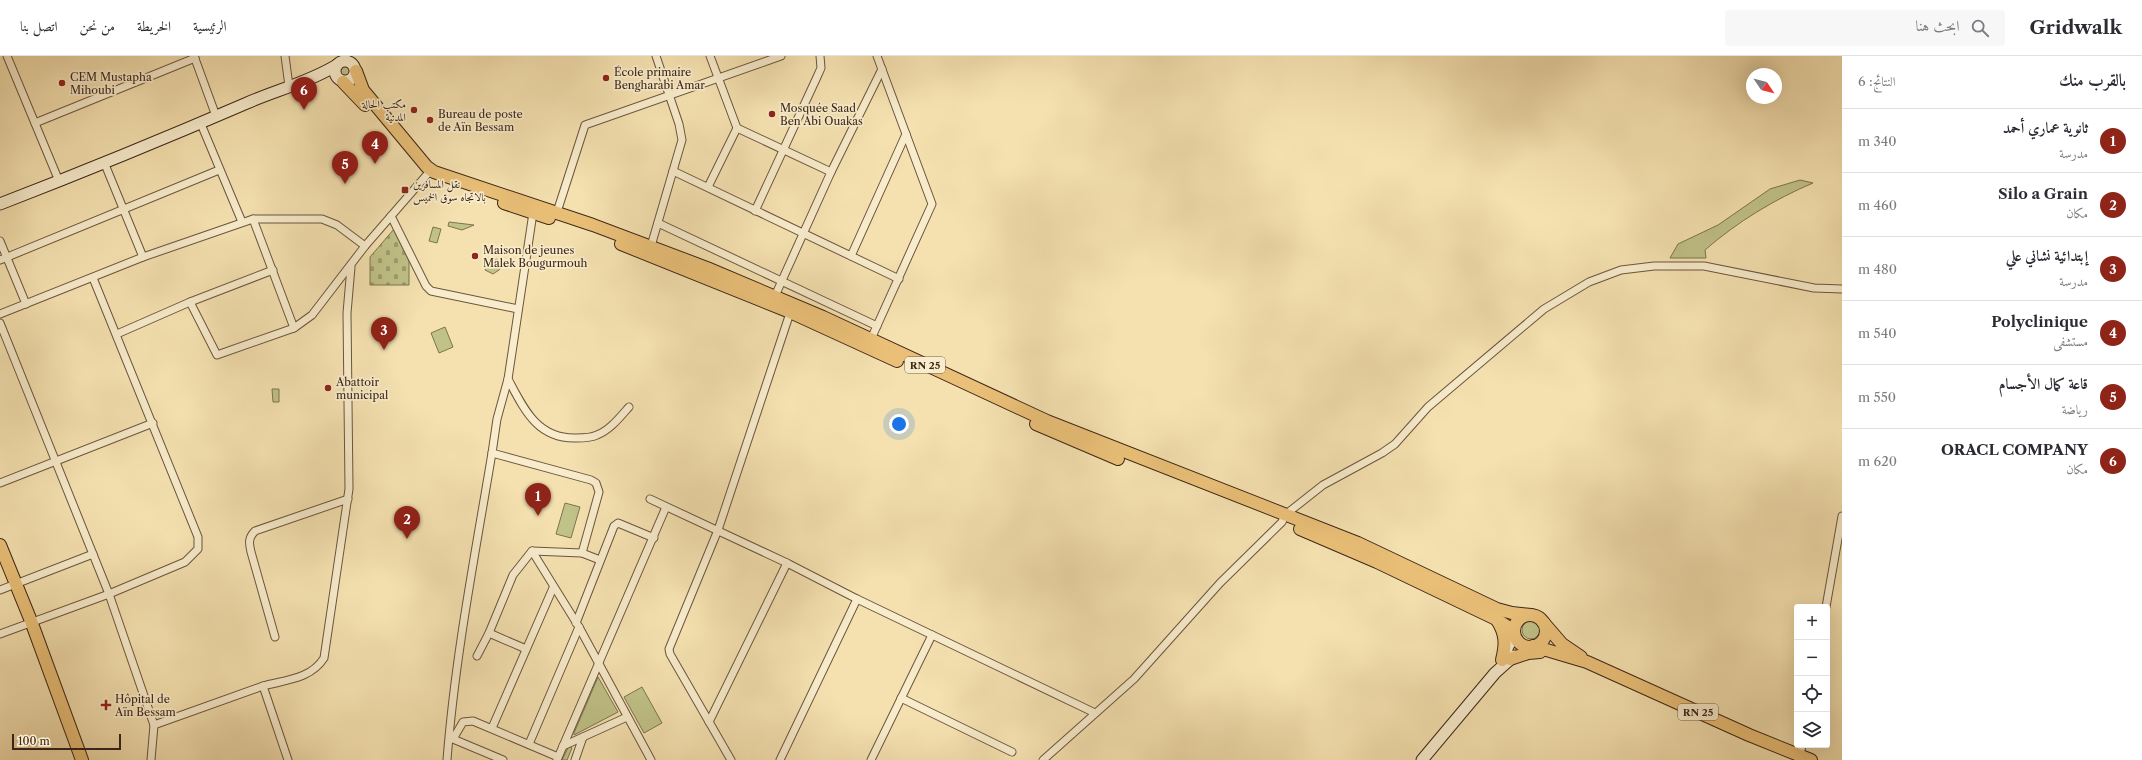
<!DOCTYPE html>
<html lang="ar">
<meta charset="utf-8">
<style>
body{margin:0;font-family:"Libre Caslon Text",Amiri,serif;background:#f7f7f7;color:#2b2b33;direction:rtl}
.controls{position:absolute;right:12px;bottom:12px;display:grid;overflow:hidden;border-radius:4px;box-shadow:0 4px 16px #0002}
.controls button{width:36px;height:36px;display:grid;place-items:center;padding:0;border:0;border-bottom:1px solid #e1e1e2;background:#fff;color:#2b2b33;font:20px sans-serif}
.compass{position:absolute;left:1746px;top:12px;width:36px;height:36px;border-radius:50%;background:#fff;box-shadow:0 4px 16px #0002;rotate:125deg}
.scale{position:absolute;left:12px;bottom:10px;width:109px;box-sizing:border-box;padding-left:4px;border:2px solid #3d2618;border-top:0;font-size:11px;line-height:14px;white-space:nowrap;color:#3d2618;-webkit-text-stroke:3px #f8eccc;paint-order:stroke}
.you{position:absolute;left:899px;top:368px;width:14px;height:14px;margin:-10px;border:3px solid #fff;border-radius:50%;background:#1a73e8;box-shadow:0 0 0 6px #1a73e833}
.badge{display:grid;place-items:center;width:26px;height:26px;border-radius:50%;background:#8f2418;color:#fff;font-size:13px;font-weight:700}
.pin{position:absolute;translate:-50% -33px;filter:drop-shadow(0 1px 2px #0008)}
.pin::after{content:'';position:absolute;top:21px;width:14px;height:12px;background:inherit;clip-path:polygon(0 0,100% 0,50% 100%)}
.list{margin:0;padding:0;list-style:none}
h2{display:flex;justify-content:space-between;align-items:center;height:52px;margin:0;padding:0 16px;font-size:17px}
h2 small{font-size:13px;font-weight:400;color:#7c7c81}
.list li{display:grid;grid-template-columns:26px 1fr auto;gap:12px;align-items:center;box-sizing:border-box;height:64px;padding:0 16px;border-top:1px solid #e1e1e2}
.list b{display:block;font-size:15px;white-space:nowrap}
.list p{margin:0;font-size:13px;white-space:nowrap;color:#7c7c81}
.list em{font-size:13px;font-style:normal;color:#7c7c81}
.icon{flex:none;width:22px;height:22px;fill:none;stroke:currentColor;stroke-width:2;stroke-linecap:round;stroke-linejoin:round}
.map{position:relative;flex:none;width:1842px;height:704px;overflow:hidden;direction:ltr}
header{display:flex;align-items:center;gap:24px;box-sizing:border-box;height:56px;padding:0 20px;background:#fff;border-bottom:1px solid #e1e1e2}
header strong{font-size:19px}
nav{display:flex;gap:22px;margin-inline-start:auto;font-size:14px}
.search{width:280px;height:36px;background:#f7f7f7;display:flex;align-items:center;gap:10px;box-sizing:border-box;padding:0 14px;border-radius:4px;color:#7c7c81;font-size:15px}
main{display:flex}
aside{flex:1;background:#fff}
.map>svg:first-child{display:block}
.green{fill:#c0c288;stroke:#7e7450}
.cemetery{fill:url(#cemetery-stones);stroke:#7e7450}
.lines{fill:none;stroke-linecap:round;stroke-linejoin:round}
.minor-casing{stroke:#6b553e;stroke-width:9}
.secondary-casing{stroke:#3d2618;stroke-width:13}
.primary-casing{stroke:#3d2618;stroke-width:14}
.minor{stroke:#f8eccc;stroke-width:7}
.secondary{stroke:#f8eccc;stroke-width:11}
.primary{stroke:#eac078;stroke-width:12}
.poi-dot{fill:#8f2418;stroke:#f8eccc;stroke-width:1.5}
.labels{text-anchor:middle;stroke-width:3.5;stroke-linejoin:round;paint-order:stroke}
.shield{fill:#f8eccc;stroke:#75614e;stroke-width:1}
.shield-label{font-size:10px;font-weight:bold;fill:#3d2618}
.poi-label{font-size:11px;fill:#3d2618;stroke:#f8eccc;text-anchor:start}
</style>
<header>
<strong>Gridwalk</strong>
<div class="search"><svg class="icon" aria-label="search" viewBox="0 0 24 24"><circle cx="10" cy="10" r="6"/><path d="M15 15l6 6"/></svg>ابحث هنا</div>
<nav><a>الرئيسية</a><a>الخريطة</a><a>من نحن</a><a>اتصل بنا</a></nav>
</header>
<main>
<aside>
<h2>بالقرب منك<small>النتائج: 6</small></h2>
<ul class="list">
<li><span class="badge">1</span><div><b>ثانوية عماري أحمد</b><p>مدرسة</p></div><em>340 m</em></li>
<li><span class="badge">2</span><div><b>Silo a Grain</b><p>مكان</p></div><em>460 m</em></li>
<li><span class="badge">3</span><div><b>إبتدائية نشاني علي</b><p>مدرسة</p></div><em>480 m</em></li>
<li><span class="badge">4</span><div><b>Polyclinique</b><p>مستشفى</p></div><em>540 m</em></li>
<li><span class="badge">5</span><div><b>قاعة كمال الأجسام</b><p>رياضة</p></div><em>550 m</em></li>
<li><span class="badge">6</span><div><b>ORACL COMPANY</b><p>مكان</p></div><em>620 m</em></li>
</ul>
</aside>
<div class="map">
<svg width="1842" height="704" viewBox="0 0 1842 704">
<defs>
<pattern id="cemetery-stones" width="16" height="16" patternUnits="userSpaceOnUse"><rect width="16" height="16" fill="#c0c288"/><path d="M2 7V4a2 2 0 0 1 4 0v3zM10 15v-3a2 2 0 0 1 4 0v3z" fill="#9d9d6e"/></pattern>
</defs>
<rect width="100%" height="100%" fill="#f5e1b0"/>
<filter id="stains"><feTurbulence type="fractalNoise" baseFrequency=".005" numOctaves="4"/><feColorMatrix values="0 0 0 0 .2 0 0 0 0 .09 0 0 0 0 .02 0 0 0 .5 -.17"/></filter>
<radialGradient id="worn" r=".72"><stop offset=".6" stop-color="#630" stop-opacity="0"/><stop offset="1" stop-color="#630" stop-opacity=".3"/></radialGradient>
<g class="green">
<circle cx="345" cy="15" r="5"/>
<path d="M1800,124L1813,127C1775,143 1737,166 1705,194L1706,202H1670L1678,188L1718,169L1770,133Z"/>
<path d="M449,166L474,169L462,174L448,170Z"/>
<path d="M433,171L441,173L437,187L429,185Z"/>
<path d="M496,203L504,206L499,214L493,218L485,214L487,210Z"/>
<path d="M445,271L453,291L439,297L431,277Z"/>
<path d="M272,333H279V346H273Z"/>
<path d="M565,447L580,451L571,482L556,478Z"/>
<circle cx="1531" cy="574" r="9"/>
<path d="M598,621L618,656L574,679V677Z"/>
<path d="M642,631L662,667L644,677L624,641Z"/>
<path d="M569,690L572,692L567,704H562Z"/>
</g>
<path class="cemetery" d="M394,173L409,205V229H370V201Z"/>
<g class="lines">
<g class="minor-casing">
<g id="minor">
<path d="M7,0L59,125"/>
<path d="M194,0L216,60"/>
<path d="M285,0L289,30"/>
<path d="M35,67L195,2"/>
<path d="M201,68L242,166"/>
<path d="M737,72L831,116"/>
<path d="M104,106L143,201"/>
<path d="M673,115L899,223"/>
<path d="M708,131L737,72L710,0"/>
<path d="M755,155L817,21L821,12L820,0"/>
<path d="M557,156L585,69L781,0"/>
<path d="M533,157L508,323L497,363L492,397L591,424L596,427L599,436L582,497"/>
<path d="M391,160L426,230L431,235L518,253"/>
<path d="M253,163L294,272"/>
<path d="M658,167L877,270"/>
<path d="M0,185L26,248"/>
<path d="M651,190L682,84L679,68L656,0"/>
<path d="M851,200L906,78"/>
<path d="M0,204L219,114"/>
<path d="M775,240L831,116L882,13"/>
<path d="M190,246L217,299L294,272L312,259L365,190L431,114"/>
<path d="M0,258L143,201L253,163H322L337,169L365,190"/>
<path d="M0,267L109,538L154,669L151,704"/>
<path d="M117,278L190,246L273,214"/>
<path d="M871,283L932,148L877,0"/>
<path d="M508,323C524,353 537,383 576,382C582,382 591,382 597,379C610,374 620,361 629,351"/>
<path d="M0,427L153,367"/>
<path d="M650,443L787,507L857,543L1095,657"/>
<path d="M532,495L579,571L651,704"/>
<path d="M0,534L93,498"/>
<path d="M1826,551L1842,460"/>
<path d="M576,567L614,470L618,467L654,482"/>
<path d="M489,577L526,593"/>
<path d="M0,578L109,538L185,506L198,493V481L93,222"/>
<path d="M275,581L251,496C249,487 248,482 255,475L348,443"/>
<path d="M477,600L489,577L513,519L532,495L582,497L600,504"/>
<path d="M263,630C285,624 311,623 324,602L349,433L347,257L351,211"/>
<path d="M901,642L1012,696"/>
<path d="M709,666L787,507"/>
<path d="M154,669L263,630L288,704"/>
<path d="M492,672L553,532"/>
<path d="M529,688L579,571"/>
<path d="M563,690L627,661"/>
<path d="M1800,699L1802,689"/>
<path d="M447,704C455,601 475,499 492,397"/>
<path d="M503,704L453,683L463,666L473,665L558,701"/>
<path d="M557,704L666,451"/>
<path d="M575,704L583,681"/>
<path d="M731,704L670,598L669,593L718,474L791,254"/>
<path d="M780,704L857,543"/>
<path d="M871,704L932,579"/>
<path d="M1043,704L1134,623L1220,527L1282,466L1285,459L1323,429L1382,397L1395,388L1428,351L1544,253L1589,226L1621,214L1654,210H1704L1814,232L1842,233"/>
</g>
</g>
<g class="secondary-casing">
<g id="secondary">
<circle cx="345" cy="15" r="10"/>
<path d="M0,148C83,116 166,82 247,47C277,34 309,26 337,9"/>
<path d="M1504,599L1514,578"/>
<path d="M1422,704L1495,617L1514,600"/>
</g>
</g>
<g class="primary-casing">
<g id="primary">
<path d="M356,15L363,34L427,111L434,116L593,169L707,212L823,261L1047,365L1358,487L1497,553L1512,557L1531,559"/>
<path d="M343,26L365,49"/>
<path d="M504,147L549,162"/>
<path d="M621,188L790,256L897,305"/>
<path d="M1036,368L1118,403"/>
<path d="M1300,473L1377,506L1496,563L1514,575"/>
<path d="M0,489L31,565L82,704"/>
<circle cx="1530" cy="575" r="16"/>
<path d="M1497,564C1506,578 1506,588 1502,604"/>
<path d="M1543,566L1562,588L1581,601"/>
<path d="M1533,590L1587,606L1749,679L1811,704"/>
<path d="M1510,603L1528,597L1540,596"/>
</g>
</g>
<use href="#minor" class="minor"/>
<use href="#secondary" class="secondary"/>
<use href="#primary" class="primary"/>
</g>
<g class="poi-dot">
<circle cx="606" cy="22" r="4"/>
<circle cx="62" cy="27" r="4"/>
<circle cx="414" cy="54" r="4"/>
<circle cx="772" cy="58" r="4"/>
<circle cx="430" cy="64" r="4"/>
<rect x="401" y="130" width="8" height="8" rx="2"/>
<circle cx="475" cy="200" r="4"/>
<circle cx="328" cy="332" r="4"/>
<path d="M104 643h4v4h4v4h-4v4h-4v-4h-4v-4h4z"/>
</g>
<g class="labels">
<g class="shield">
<rect x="905" y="301" width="40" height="16" rx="3"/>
<rect x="1678" y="648" width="40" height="16" rx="3"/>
</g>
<g class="shield-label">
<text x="925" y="313">RN 25</text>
<text x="1698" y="660">RN 25</text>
</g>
<g class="poi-label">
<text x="614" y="20">École primaire<tspan x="614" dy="13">Bengharabi Amar</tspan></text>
<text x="70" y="25">CEM Mustapha<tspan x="70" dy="13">Mihoubi</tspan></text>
<text x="406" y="52" text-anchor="end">مكتب الحالة<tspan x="406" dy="13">المدنية</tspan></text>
<text x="780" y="56">Mosquée Saad<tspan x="780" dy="13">Ben Abi Ouakas</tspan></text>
<text x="438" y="62">Bureau de poste<tspan x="438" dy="13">de Aïn Bessam</tspan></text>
<text x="413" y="132">نقل المسافرين<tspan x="413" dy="13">بالاتجاه سوق الخميس</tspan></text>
<text x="483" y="198">Maison de jeunes<tspan x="483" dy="13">Malek Bougurmouh</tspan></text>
<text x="336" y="330">Abattoir<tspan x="336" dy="13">municipal</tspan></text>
<text x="115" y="647">Hôpital de<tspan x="115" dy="13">Aïn Bessam</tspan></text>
</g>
</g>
<rect width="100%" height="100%" filter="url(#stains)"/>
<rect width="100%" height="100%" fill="url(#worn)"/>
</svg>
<div class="controls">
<button>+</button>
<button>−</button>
<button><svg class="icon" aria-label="locate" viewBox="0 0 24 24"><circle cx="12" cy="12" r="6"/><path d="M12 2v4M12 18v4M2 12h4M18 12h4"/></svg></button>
<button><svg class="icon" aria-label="layers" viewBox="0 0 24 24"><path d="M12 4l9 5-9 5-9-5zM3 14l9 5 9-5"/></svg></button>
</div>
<svg class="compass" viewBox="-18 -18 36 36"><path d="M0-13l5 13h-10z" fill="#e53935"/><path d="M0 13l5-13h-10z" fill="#7c7c81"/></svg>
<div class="scale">100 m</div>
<div class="you"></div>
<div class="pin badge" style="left:538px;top:460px">1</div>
<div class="pin badge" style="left:407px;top:483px">2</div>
<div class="pin badge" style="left:384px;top:294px">3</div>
<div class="pin badge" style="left:375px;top:108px">4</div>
<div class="pin badge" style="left:345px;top:128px">5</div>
<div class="pin badge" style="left:304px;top:54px">6</div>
</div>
</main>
